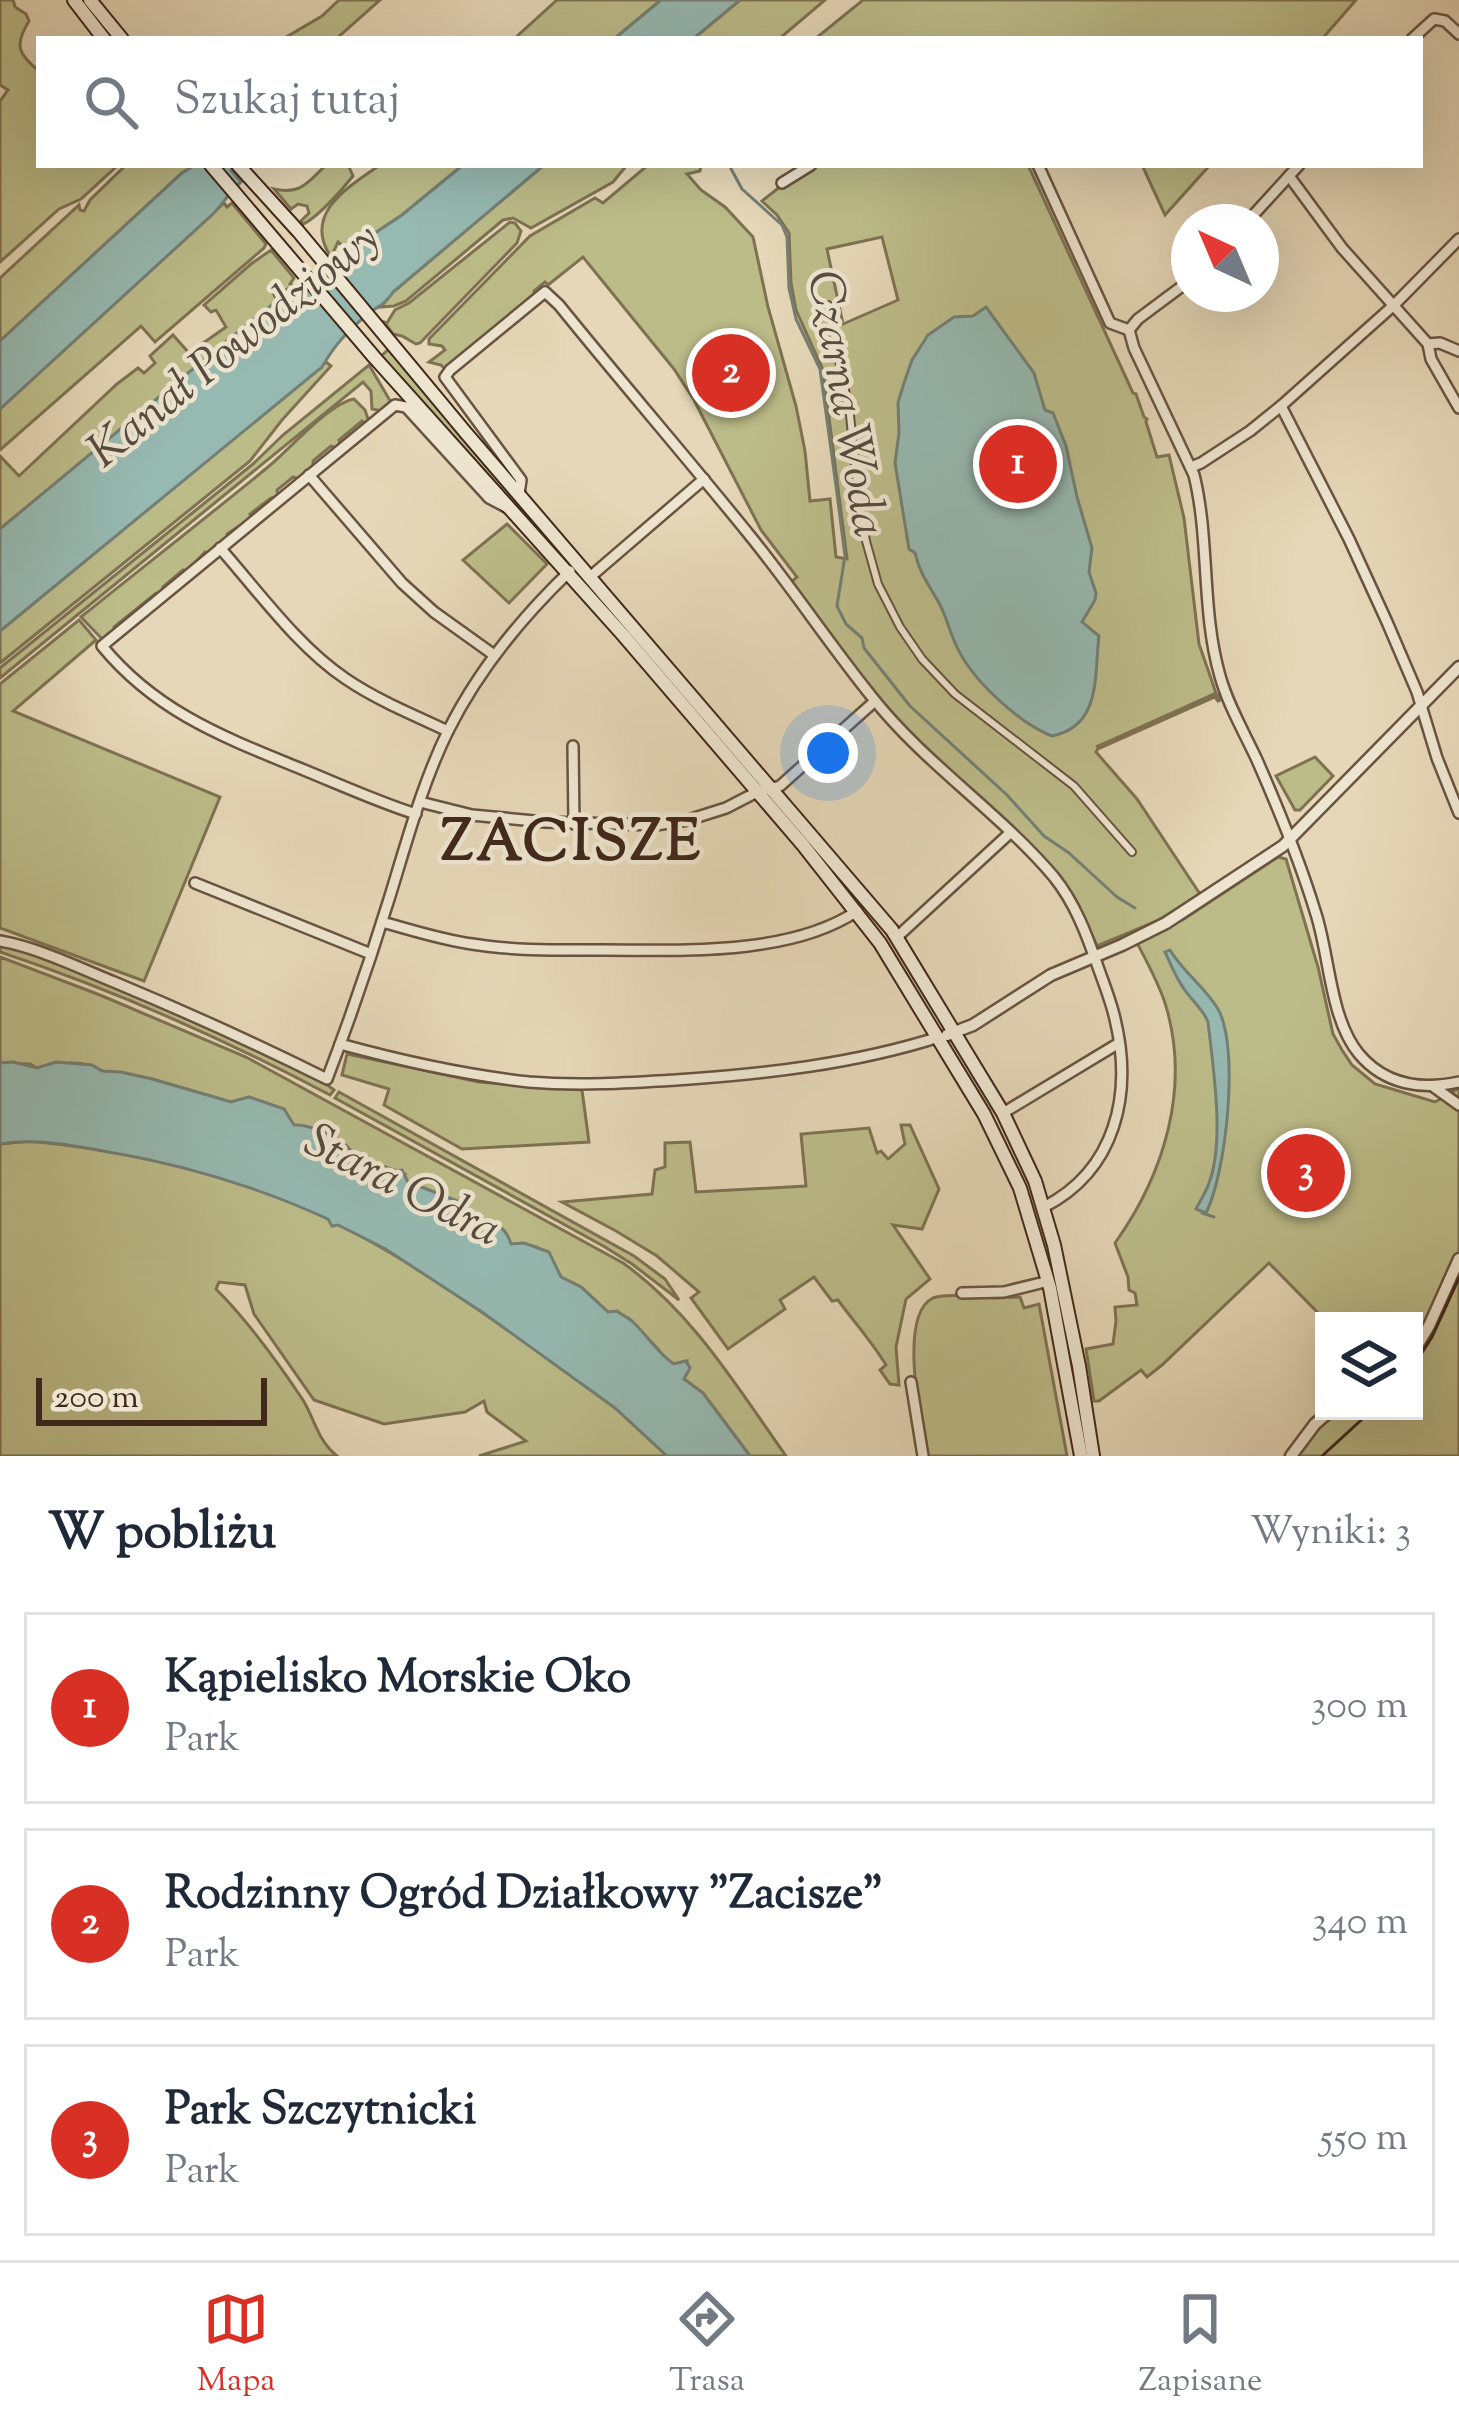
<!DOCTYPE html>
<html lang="pl">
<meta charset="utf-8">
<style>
body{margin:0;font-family:"Sorts Mill Goudy",serif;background:#f6f6f7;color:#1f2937}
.controls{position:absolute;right:36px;bottom:36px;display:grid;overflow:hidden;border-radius:0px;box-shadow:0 12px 48px #0002}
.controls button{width:108px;height:108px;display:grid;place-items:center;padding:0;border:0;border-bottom:3px solid #e0e1e3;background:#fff;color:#1f2937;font:60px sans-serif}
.compass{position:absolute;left:1171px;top:204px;width:108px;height:108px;border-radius:50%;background:#fff;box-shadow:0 12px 48px #0002;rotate:316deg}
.scale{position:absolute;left:36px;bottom:30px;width:231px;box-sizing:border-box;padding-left:12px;border:6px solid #40281a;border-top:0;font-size:33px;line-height:42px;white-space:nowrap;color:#40281a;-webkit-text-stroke:9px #eee5d0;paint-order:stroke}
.you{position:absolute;left:828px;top:753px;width:42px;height:42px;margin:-30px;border:9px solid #fff;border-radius:50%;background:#1a73e8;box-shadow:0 0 0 18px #1a73e833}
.badge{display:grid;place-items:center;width:78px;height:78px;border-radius:50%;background:#d93025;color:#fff;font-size:39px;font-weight:700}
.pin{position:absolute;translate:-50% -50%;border:6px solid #fff;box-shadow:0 3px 12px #0006}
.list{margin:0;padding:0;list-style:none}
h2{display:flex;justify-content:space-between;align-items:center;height:156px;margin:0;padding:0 48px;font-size:51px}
h2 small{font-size:39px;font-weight:400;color:#747a83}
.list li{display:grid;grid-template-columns:78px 1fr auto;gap:36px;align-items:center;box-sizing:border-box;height:192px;margin:0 24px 24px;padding:0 24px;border:3px solid #e0e1e3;border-radius:0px}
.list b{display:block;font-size:45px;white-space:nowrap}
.list p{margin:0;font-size:39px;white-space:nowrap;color:#747a83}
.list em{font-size:39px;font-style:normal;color:#747a83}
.icon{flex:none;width:66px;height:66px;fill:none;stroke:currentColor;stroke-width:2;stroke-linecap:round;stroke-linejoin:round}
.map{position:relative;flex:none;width:1459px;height:1456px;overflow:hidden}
.search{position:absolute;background:#fff;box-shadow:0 12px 48px #0002;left:36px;right:36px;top:36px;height:132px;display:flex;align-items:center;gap:30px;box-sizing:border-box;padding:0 42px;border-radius:0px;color:#747a83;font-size:45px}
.sheet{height:804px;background:#fff}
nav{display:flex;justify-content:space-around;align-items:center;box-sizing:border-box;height:168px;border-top:3px solid #e0e1e3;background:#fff;font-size:33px;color:#747a83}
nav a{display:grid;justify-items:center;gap:6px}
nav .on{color:#d93025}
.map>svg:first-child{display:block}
.green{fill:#bcbc89;stroke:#7e7252;stroke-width:3;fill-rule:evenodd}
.water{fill:#96b9b1;stroke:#747f75;stroke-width:3}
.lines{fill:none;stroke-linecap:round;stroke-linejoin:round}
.stream{stroke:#747f75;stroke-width:3}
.pedestrian-casing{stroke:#695441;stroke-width:10}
.minor-casing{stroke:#695441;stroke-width:14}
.tertiary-casing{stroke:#695441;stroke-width:15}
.secondary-casing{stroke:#40281a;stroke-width:16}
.pedestrian{stroke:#eee5d0;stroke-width:6}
.minor{stroke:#eee5d0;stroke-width:9}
.tertiary{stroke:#eee5d0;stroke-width:10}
.secondary{stroke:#eee5d0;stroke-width:12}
.tram{stroke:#40281a;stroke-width:3}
.labels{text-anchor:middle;stroke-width:9;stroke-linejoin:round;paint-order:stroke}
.water-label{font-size:48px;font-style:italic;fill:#564c40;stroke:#eee5d0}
.district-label{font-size:57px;font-weight:bold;letter-spacing:3px;fill:#40281a;stroke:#eee5d0}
</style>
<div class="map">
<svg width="1459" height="1456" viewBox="0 0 1459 1456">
<rect width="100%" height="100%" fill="#e5d7b7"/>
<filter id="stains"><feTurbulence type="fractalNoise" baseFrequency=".00167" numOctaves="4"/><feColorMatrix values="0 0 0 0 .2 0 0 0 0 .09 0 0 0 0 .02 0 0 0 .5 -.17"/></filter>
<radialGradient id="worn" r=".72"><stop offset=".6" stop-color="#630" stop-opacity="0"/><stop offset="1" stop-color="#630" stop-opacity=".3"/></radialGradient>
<g class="green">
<path d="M0,0H13L15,7L26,14L29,21C14,45 18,54 39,71V165H118L81,199L59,209L0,262V101L8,90L0,85Z"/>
<path d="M339,0H380L336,39H283L322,16Z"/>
<path d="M557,0H661L614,39H514Z"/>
<path d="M740,0H825L779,39H693Z"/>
<path d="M863,0H1356L1322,39H815Z"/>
<path d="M126,165H195L182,173L0,341V278L79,205L80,210L84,211L90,200Z"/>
<path d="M326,165H348L353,176C341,191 317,218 303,224L301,221L309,213L307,206L298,204L291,209L274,189C301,195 308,182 326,165Z"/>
<path d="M380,165H463L402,215L342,255L345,248L338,242L331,257C302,214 348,187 380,165Z"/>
<path d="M544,165H627L613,182L531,228L513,218L503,220L406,301L394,306L381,307L393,292Z"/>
<path d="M648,165H701L700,171L687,174L701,190L725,207L753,237L768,307L796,406L805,451L810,501L830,499L836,557L847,559L823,370L796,310L791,283L789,233L777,215L762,201L781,186L817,165H1028L1133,393L1136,394L1144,417L1147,419L1146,422L1157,457L1169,455L1184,518L1199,644L1216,693L1096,747L1218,695L1220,700L1218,701L1215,697L1098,749L1096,752L1137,799L1200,894L1157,921L1097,946L1082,915L989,810L891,714L790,583L797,577L761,530L694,400L674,369L583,257L548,285L545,282L534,291V296L445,369L441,365L429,362L445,350L442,346L429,344V339L530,236L595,198L603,203ZM882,237L898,300L843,324L827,249Z"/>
<path d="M1142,165H1210L1165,215Z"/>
<path d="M224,203L227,207L232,203L266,244L264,248L155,342L141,326L0,450V409Z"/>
<path d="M510,222L515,223L521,231L517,243L420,343L416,344L402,336L393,334L384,322L387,323L395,310L409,303Z"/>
<path d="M271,250L294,278L290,284L294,286L274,295L277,301L0,529V456L19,476L117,384L138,368L144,373L155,363L150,356L173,335L189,353L226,327L216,310L211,312L204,305L251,264Z"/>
<path d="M389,349L572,564L560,557L380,357Z"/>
<path d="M326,362L331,366L282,420L250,461L0,663V631Z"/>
<path d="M369,365L392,404L382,411L372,409L371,391L363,382L0,678V668L253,464L283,435Z"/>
<path d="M354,399L365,410L369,422L366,424L362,421L339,440L340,444L336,448L331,446L313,461V466L299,479L293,477L277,490L278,496L271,498L250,514L251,518L227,534L228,537L209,553L205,552L187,571L183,570L163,587V590L155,594L114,627V631L103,640L81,617C143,567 206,518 268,467C290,449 328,404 354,399Z"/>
<path d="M507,524L547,564L509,603L463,560Z"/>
<path d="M79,620L96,640L13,711L220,797L144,981L0,928V684Z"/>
<path d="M1315,757L1333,776L1300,810H1295L1276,776Z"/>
<path d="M1278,857L1286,859L1318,967L1333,1034L1342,1050L1352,1065L1375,1084L1435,1102L1459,1088V1456H1296L1321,1423L1340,1411H1414V1321H1326L1269,1263L1162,1365L1147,1377L1141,1370L1099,1401H1094L1086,1349L1113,1344L1116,1321L1115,1307L1137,1305L1135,1293L1129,1290L1128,1277L1115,1243C1165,1173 1191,1086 1165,1003C1158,982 1147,962 1137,943L1184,919Z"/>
<path d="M0,943C74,969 146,999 218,1031C254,1046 305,1066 334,1090L330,1095C224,1039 114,990 0,952Z"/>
<path d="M0,957L100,995L246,1057L623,1263C693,1313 737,1387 786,1456H750L703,1393L684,1379L687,1361L674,1364L661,1357L659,1350L628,1318L608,1312L581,1287L561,1277C547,1253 542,1241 510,1245L499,1225L471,1216L466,1206L460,1202L408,1182L405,1180V1174L353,1155C344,1136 314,1128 293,1125L284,1109L249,1097L231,1102L152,1079L101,1071C83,1059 58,1063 37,1068L30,1064L0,1063Z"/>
<path d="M347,1054L479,1082L582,1090L589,1142L462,1149L384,1105L389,1089L342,1075Z"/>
<path d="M339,1092L634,1256L665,1279L679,1300L632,1264L605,1247L335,1098Z"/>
<path d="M901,1125H910L939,1189L922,1229L893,1225L930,1279L906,1299L896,1347L899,1385L890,1384L880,1370L886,1365C873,1343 854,1322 838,1300L832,1301L814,1277L780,1300L785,1309L728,1349L691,1298L699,1292L657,1256L616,1231L562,1202L652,1194L655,1170L665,1167V1143L690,1142L696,1192L806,1186L801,1134L869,1128L877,1153L881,1151L888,1159L905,1144Z"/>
<path d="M29,1141C112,1149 201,1166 279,1197C362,1230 436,1280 509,1331C564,1370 621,1406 667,1456H479L526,1441L487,1412L484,1401L465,1412L384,1424L314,1400L254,1314L245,1285L219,1282L216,1289C249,1322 277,1361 303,1400C315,1420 318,1441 337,1456H0V1144Z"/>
<path d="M962,1295L995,1298L1020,1297L1024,1308L1039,1304L1067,1456H927C922,1426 897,1315 933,1298C941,1295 954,1296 962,1295Z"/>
</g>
<g class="water">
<path d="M661,0H740L693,39H614Z"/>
<path d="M195,165H236L231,170L241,182C229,192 224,203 213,214L0,409V341L182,173Z"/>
<path d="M463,165H544L393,292C387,302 381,305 372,311C350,328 335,344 322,367L0,631V529L229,339L277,301L293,295L301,289L304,290L342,255L402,215Z"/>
<path d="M986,307L1034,373L1045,410L1053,413L1066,446L1077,497L1092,548L1089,572L1096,593L1095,600L1082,622L1099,636C1094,675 1102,726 1052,736C1019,723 972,680 957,647C950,633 947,618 939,603C929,585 920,574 915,553L909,549L895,463L899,433L898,403L903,386L912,360L928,335L954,317L973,316Z"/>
<path d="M1170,950C1183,972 1205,987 1218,1009C1240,1048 1226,1174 1206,1213L1196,1209C1200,1201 1206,1192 1209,1183C1225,1141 1213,1067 1208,1022C1203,1009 1192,1001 1184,989C1176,978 1171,965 1165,952Z"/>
<path d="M13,1062L37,1068L56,1062L92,1065L102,1071L121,1072L152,1079L231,1102L249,1097L284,1109L294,1125C311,1124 345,1139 353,1155L394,1171L402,1170L408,1182L460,1202L466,1206L471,1216C490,1222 505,1223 511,1244L524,1243L549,1252L561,1277L581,1287L608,1312L617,1311C622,1315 629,1318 633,1322C648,1336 658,1354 674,1364L686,1361L690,1368L684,1379L703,1393L750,1456H667L615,1408L482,1312L384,1248L338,1225L332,1226L328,1219C256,1186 181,1164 103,1151C68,1145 35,1138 0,1144V1063Z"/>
</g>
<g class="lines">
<g class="stream">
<path d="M729,165L742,189L782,225L787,237L789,288L796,319L820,369L836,486L845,556L837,606L846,624L862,638L864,648L910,706L1007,795L1044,836L1069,853L1117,897L1135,908"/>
<path d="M1202,1213L1214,1217"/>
</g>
<g class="pedestrian-casing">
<path id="pedestrian" d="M828,305L850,415L859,504L866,541L878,584L900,627L922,659L955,694L1074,786L1132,852"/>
</g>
<g class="minor-casing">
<g id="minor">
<path d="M1412,39L1434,19L1445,21L1459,34"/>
<path d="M1038,165L1110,323L1129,330"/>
<path d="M1289,176L1342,248L1428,344L1431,359L1459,408"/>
<path d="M782,183L811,165"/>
<path d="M1247,222L1299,165"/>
<path d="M1129,330L1134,348L1194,475C1210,540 1201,610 1220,676C1228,705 1244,732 1257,760C1279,810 1300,861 1316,914C1330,958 1330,1019 1359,1054C1385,1085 1422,1090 1459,1082"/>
<path d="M1129,330L1138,319L1189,281"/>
<path d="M1428,344L1440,343L1459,351"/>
<path d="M1281,406L1349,539L1387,622L1417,692L1437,758L1459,813"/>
<path d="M1191,467L1201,463L1250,431L1281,406L1394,305L1459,239"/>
<path d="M309,475L402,583L434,612L494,655"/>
<path d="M519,494L521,480L445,377L450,370L545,292L559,305C622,383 688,459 751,537C793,589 830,645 872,697C925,764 999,812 1054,877C1075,903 1087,935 1098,967C1104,984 1111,1001 1115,1019C1133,1094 1116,1170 1044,1207"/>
<path d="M220,548C258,591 298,647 346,679C377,700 413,715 448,731"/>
<path d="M590,577L704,479"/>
<path d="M573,746L574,824"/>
<path d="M420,802L472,815L545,822L656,825L688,820L726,808L757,792L780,786L875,701"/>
<path d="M416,814C378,802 341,785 304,770C226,738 157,713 102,646L395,405L406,407L489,498L506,507"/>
<path d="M195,883L371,954"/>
<path d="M382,922C412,930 442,940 472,944C515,951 560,950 603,950C681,950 790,956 857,911"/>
<path d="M897,937L1010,833"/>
<path d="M0,941C39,948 77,967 114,982C186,1012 257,1044 327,1079C350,1019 371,958 390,896C407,841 422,784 448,731C478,671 521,618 570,571"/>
<path d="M340,1044C402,1061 465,1075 529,1082C578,1086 627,1083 676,1080C765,1074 854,1064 939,1037"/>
<path d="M1434,1087L1459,1105"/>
<path d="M1003,1113L1119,1043"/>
<path d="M962,1293L1004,1292L1049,1281"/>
<path d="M911,1382L923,1456"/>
</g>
</g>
<g class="tertiary-casing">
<g id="tertiary">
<path d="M947,1035L973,1025L1051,975L1122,945L1166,923L1283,846L1459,667"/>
<path d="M1414,1351L1429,1326L1459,1259"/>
<path d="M1291,1456L1315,1424L1330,1411"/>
</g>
</g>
<g class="secondary-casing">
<g id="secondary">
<path d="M74,0L104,39"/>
<path d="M90,0L122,39"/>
<path d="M211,165L374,357L624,636L803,845L880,943L984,1114L1020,1188L1050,1288L1081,1456"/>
<path d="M238,165L298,231L466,433L892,930L1003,1113L1035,1181L1054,1245L1079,1366L1093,1456"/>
</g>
</g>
<use href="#pedestrian" class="pedestrian"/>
<use href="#minor" class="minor"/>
<use href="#tertiary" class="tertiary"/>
<use href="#secondary" class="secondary"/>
<g class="tram">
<path d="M1414,1365L1432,1337L1459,1278"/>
<path d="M1322,1456L1371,1411"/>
</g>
</g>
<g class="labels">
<g class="water-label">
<text transform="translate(232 343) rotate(-39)" y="17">Kanał Powodziowy</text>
<text transform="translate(849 403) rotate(80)" y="17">Czarna Woda</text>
<text transform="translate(404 1183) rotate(27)" y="17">Stara Odra</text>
</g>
<g class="district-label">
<text x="572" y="859">ZACISZE</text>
</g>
</g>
<rect width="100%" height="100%" filter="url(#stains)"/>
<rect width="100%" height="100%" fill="url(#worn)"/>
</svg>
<div class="controls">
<button><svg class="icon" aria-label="layers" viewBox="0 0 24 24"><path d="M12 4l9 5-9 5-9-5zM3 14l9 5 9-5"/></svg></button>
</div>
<svg class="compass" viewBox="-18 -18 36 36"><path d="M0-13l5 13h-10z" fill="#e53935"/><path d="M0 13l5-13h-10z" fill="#747a83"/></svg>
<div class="scale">200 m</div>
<div class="you"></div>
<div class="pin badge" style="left:1018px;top:464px">1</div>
<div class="pin badge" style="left:731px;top:373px">2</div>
<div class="pin badge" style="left:1306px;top:1173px">3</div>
<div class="search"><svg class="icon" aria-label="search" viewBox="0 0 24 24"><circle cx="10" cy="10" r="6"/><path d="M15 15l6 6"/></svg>Szukaj tutaj</div>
</div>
<section class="sheet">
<h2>W pobliżu<small>Wyniki: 3</small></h2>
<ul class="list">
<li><span class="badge">1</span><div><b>Kąpielisko Morskie Oko</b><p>Park</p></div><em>300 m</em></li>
<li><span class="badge">2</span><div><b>Rodzinny Ogród Działkowy &quot;Zacisze&quot;</b><p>Park</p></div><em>340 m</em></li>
<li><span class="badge">3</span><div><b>Park Szczytnicki</b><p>Park</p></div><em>550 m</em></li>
</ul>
</section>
<nav>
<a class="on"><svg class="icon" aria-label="map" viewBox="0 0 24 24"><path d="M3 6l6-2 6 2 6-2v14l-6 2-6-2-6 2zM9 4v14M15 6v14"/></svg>Mapa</a>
<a><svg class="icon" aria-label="directions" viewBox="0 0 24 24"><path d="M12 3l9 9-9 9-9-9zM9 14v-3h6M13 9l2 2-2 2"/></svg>Trasa</a>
<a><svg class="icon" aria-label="saved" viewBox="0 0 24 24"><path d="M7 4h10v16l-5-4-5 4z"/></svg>Zapisane</a>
</nav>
